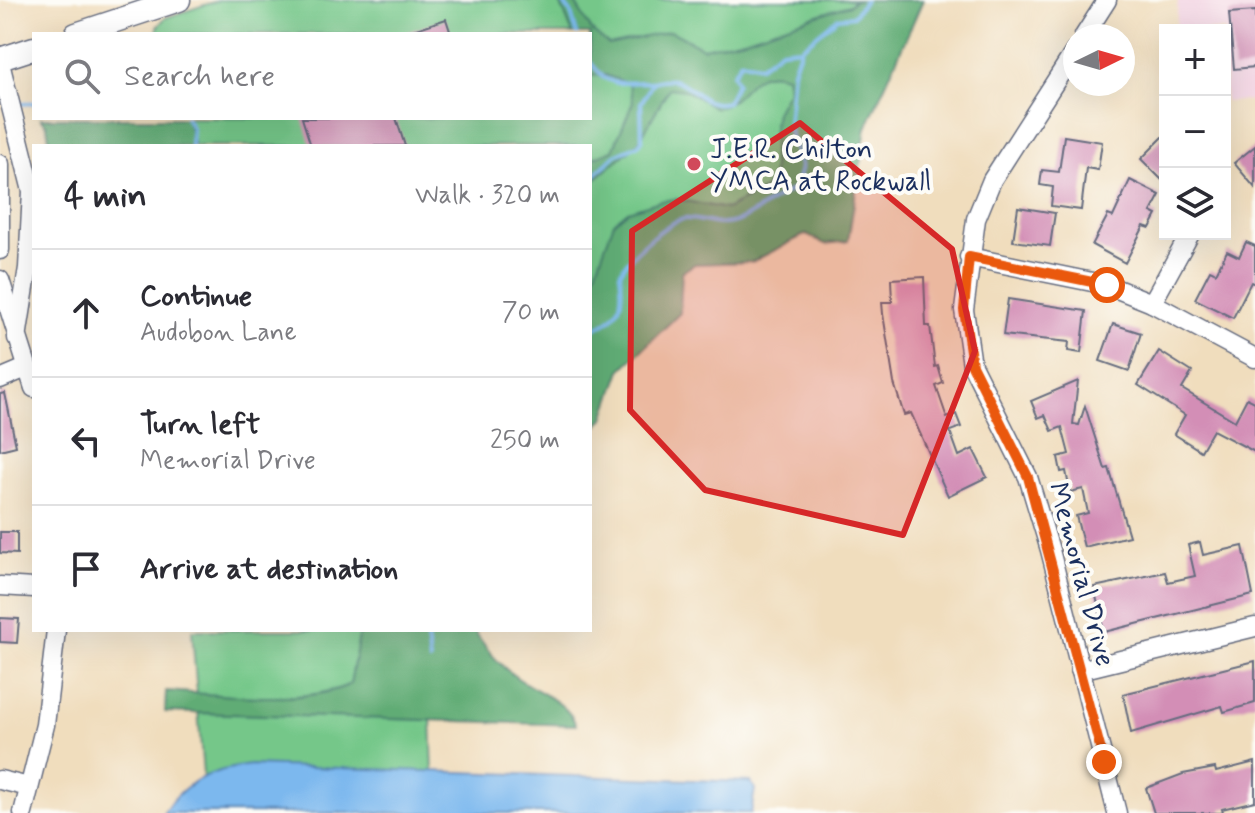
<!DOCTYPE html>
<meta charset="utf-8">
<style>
body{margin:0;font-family:Mynerve,sans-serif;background:#f7f7f7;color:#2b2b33}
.controls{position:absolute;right:24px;top:24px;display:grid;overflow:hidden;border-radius:0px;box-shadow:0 8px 32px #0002}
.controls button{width:72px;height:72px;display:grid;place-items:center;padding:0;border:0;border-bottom:2px solid #e1e1e2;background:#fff;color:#2b2b33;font:40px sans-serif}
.compass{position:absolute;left:1063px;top:24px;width:72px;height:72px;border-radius:50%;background:#fff;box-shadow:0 8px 32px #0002;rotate:85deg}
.stop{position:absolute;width:24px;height:24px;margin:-18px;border:6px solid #ea580c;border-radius:50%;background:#fff}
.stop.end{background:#ea580c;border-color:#fff;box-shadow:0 2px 8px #0008}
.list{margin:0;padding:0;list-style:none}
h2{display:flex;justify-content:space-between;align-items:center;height:104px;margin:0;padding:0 32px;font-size:34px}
h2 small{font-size:26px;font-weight:400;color:#7c7c81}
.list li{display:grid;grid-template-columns:52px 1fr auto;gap:24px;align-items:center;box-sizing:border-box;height:128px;padding:0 32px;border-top:2px solid #e1e1e2}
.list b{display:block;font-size:30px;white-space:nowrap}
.list p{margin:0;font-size:26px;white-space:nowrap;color:#7c7c81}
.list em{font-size:26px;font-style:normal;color:#7c7c81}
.icon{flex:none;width:44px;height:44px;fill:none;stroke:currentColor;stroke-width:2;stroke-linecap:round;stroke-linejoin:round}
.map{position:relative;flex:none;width:1255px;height:813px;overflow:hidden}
.search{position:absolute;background:#fff;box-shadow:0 8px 32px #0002;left:32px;top:32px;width:560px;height:88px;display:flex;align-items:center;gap:20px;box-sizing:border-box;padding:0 28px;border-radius:0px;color:#7c7c81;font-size:30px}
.panel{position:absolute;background:#fff;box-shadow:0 8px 32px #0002;left:32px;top:144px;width:560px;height:488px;border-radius:0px}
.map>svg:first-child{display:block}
.built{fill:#f2cfe1}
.green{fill:#75c789;stroke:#487b74;stroke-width:2}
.forest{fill:#60ac75;stroke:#3e6e6a;stroke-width:2}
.water{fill:#7bb8ee;stroke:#4b74a6;stroke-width:2}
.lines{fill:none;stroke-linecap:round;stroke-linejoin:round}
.stream{stroke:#7bb8ee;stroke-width:4}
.building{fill:#d38eb6}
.minor-casing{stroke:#666c7f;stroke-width:21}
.major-casing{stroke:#666c7f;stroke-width:25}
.minor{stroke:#fff;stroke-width:18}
.major{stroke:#fff;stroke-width:22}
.route{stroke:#ea580c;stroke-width:10}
.marked{fill:#d62828;fill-opacity:0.2;stroke:#d62828;stroke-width:6;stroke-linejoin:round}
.poi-dot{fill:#d1495b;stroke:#fdfcf7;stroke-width:3}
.labels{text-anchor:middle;stroke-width:8;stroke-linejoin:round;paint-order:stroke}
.poi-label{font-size:28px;fill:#1b2f5e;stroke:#fdfcf7;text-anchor:start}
.street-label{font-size:28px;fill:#1b2f5e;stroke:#fdfcf7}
</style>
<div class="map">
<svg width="1255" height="813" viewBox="0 0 1255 813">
<rect width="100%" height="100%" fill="#fdfcf7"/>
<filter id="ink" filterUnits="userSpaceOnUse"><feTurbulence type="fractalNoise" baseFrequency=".0125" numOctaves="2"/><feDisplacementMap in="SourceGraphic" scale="16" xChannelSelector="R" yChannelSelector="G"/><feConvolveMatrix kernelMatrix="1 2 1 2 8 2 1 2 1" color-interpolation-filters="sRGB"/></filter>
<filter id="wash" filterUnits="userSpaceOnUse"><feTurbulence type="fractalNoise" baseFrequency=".006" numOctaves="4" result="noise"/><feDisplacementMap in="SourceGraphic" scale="32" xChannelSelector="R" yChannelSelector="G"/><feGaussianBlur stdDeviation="1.8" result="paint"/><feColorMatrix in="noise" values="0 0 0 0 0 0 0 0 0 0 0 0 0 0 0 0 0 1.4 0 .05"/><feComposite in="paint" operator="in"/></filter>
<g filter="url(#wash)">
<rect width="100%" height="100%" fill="#f0ddbd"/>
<path class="built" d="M1178,0H1255V100L1225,102V30H1176Z"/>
<g class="green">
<path d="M219,0H869L799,183L590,331V146H155L153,118H590V34H158L157,27L165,18Z"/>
<path d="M192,630H428L433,774L204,788Z"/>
</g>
<g class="forest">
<path d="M559,0L575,3L592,31L609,45L671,31L703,48L744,39L849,5L855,0H923L866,128L848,241L825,244L806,234L752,262L695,264L682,272L680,313L621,370L604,418L590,436V288L614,222L628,211L660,201L676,199L726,209L765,189L773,174V130L776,112L788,90L786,76C746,64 749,100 715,108L685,90L669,88L638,143L590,183V159L613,150L633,102L629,84L605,75L590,76V34H573Z"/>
<path d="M41,118H187L194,146H50L47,125Z"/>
<path d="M360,630H474C485,647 496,662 512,674C534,692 566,699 576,725L165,712L166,691C215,694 307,706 350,684Z"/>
</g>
<path class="water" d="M251,765L751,782L755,789L751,813H163C186,779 212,770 251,765Z"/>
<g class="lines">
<g class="stream">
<path d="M561,0L571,13L577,34"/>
<path d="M590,62L604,78L616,83L652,82"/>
<path d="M18,104L34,103"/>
<path d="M186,118L192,128L191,146"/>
<path d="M590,179L617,154L638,145L642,140L641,103L653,82C693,69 694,111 727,102L737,83L733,74L741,61L760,66L781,50L801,48"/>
<path d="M590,330C620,320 625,303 620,273C627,258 667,220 685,219C702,218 718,228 735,222C757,215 773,196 795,189L801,168L788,127L793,70L801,48L838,18L853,16L865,0"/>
<path d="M426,630L430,661"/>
</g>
</g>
<g id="blocks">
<g class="building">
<path d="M1255,11V67L1234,69L1229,13Z"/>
<path d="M446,19L451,34H408L407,32Z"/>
<path d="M302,118H396L405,146H311Z"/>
<path d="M1165,135V183L1141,159Z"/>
<path d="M1064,136L1102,142L1098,170L1086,168L1081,210L1051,206L1053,187L1040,185L1042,170L1059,172Z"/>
<path d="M1255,146V188L1234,163Z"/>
<path d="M1130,180L1160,195L1151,212L1157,215L1150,228L1144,226L1125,263L1092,245L1108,215L1113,217Z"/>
<path d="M1018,207L1055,213L1050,246L1013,241Z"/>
<path d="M1246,242L1255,246V284L1251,282L1233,318L1195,299L1210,270L1216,273L1227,251L1239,257Z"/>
<path d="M924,277L926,326H930L935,367L938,366L943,383L936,386L947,418L956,414L961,427L950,431L959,456L973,449L987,477L948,496L911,413L904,415L894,383L883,314L882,302H892L891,279Z"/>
<path d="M1008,299L1086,311L1081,353L1068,351L1069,342L1003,335Z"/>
<path d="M1113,324L1141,333L1129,371L1100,361Z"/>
<path d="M1159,351L1192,372L1182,389L1235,421L1247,398L1255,402V452L1213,430L1201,451L1174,434L1185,415L1138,385Z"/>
<path d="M1078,381L1073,424L1079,425L1085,406L1105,469L1109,468L1129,536L1084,547L1076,516L1088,513L1083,489L1070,492L1066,471L1061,472L1058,457L1069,454L1062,427L1052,431L1045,415L1038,418L1031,401Z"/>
<path d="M5,393L16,446L0,450V394Z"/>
<path d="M0,532H17V554L0,553Z"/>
<path d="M1200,542L1203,555L1243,546L1253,595L1104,632L1094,587L1165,572L1168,582L1195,576L1188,545Z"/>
<path d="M0,618L19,619L17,643L0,642Z"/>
<path d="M1255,661V703L1224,712L1222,706L1131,733L1123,694Z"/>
<path d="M1255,762V801L1222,809L1223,813H1154L1146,788L1183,774L1215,768L1216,772Z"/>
</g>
</g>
</g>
<g filter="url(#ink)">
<use href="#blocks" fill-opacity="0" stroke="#666c7f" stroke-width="2"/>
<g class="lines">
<g class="minor-casing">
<g id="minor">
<path d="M1084,36L1107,0"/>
<path d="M1075,51L992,180L976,219L964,310L972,365L1028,477L1050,550L1117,813"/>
<path d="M0,63L32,191L28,268L17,338"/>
<path d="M0,164V250"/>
<path d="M969,257L1107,285L1152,303L1255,358"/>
<path d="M0,280L34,388"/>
<path d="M1152,303L1190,234"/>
<path d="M0,379L26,368"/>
<path d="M0,586L34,588"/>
<path d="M1080,670L1255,627"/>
<path d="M0,780L29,787"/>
<path d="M23,813L45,725L56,630"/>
</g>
</g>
<g class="major-casing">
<g id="major">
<path d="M76,34L179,0"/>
<path d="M0,59L34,48"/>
</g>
</g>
<use href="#minor" class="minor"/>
<use href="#major" class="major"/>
</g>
</g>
<g class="lines" filter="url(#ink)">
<path class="route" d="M1104,762L1028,477L972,365L964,310L969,257L1107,285"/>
</g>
<path class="marked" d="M800,123L952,249L975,351L903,535L705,490L630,410L632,231Z"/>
<circle class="poi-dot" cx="694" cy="164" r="8"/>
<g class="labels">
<g class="poi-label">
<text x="710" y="158">J.E.R. Chilton<tspan x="710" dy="32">YMCA at Rockwall</tspan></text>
</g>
<g class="street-label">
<text transform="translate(1083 574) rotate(75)" y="10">Memorial Drive</text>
</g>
</g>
</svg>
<div class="controls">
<button>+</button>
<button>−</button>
<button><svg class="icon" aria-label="layers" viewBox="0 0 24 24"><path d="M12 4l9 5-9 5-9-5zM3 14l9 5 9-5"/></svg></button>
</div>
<svg class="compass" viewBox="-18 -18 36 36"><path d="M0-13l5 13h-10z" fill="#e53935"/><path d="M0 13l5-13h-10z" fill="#7c7c81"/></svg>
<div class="stop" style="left:1107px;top:285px"></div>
<div class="stop end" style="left:1104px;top:762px"></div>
<div class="search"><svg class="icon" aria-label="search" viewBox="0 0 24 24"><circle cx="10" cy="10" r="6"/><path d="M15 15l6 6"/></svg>Search here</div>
<section class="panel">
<h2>4 min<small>Walk · 320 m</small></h2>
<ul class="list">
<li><svg class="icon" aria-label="ahead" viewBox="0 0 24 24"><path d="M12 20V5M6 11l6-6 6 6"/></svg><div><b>Continue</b><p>Audobon Lane</p></div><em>70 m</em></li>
<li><svg class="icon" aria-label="left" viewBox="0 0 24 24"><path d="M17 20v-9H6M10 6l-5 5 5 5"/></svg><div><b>Turn left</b><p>Memorial Drive</p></div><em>250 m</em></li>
<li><svg class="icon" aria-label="arrive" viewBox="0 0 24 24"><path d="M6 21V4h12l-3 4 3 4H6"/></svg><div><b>Arrive at destination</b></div></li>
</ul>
</section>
</div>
